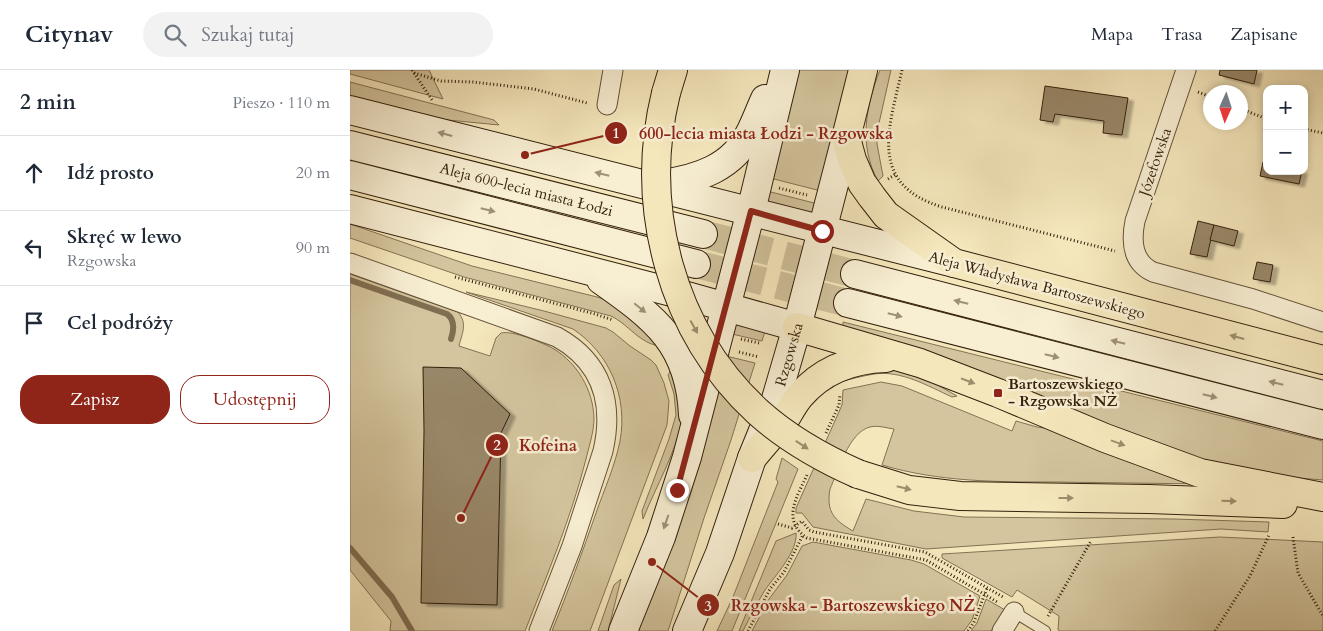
<!DOCTYPE html>
<html lang="pl">
<meta charset="utf-8">
<style>
body{margin:0;font-family:Cardo,serif;background:#f2f2f3;color:#1f2937}
.controls{position:absolute;right:15px;top:15px;display:grid;overflow:hidden;border-radius:10px;box-shadow:0 2px 8px #0003}
.controls button{width:45px;height:45px;display:grid;place-items:center;padding:0;border:0;border-bottom:1px solid #e0e1e3;background:#fff;color:#1f2937;font:25px sans-serif}
.compass{position:absolute;left:853px;top:15px;width:45px;height:45px;border-radius:50%;background:#fff;box-shadow:0 2px 8px #0003;rotate:183deg}
.stop{position:absolute;width:15px;height:15px;margin:-11px;border:4px solid #8f2418;border-radius:50%;background:#fff}
.stop.end{background:#8f2418;border-color:#fff;box-shadow:0 1px 5px #0008}
.list{margin:0;padding:0;list-style:none}
h2{display:flex;justify-content:space-between;align-items:center;height:65px;margin:0;padding:0 20px;font-size:21px}
h2 small{font-size:16px;font-weight:400;color:#747a83}
.list li{display:grid;grid-template-columns:32px 1fr auto;gap:15px;align-items:center;box-sizing:border-box;height:75px;padding:0 20px;border-top:1px solid #e0e1e3}
.list b{display:block;font-size:19px;white-space:nowrap}
.list p{margin:0;font-size:16px;white-space:nowrap;color:#747a83}
.list em{font-size:16px;font-style:normal;color:#747a83}
.actions{display:flex;gap:10px;padding:15px 20px}
.actions a{flex:1;padding:11px 0;border:1px solid #8f2418;border-radius:20px;text-align:center;font-size:18px;color:#8f2418}
.actions .main{background:#8f2418;color:#fff}
.icon{flex:none;width:28px;height:28px;fill:none;stroke:currentColor;stroke-width:2;stroke-linecap:round;stroke-linejoin:round}
.map{position:relative;flex:none;width:973px;height:561px;overflow:hidden}
header{display:flex;align-items:center;gap:30px;box-sizing:border-box;height:70px;padding:0 25px;background:#fff;border-bottom:1px solid #e0e1e3}
header strong{font-size:24px}
nav{display:flex;gap:28px;margin-inline-start:auto;font-size:18px}
.search{width:350px;height:45px;background:#f2f2f3;display:flex;align-items:center;gap:12px;box-sizing:border-box;padding:0 18px;border-radius:28px;color:#747a83;font-size:19px}
main{display:flex}
aside{flex:1;background:#fff}
.map>svg:first-child{display:block}
.green{fill:#d4c59e;stroke:#847254}
.lines{fill:none;stroke-linecap:round;stroke-linejoin:round}
.stream{stroke:#806e51;stroke-width:6}
.building{fill:#988767;stroke:#331f0b;filter:url(#shadow)}
.secondary-tunnel{stroke:#cebf99;stroke-width:28;stroke-dasharray:28 14;stroke-linecap:butt}
.service-casing{stroke:#645137;stroke-width:12}
.minor-casing{stroke:#645137;stroke-width:21}
.secondary-casing{stroke:#331f0b;stroke-width:30}
.primary-casing{stroke:#331f0b;stroke-width:30}
.path{stroke:#331f0b;stroke-width:3;stroke-dasharray:1 2.5;stroke-linecap:butt}
.service{stroke:#f8efd3;stroke-width:10}
.minor{stroke:#f8efd3;stroke-width:19}
.secondary{stroke:#f8efd3;stroke-width:28}
.primary{stroke:#f5e7bc;stroke-width:28}
.primary-bridge-casing{stroke:#331f0b;stroke-width:30;stroke-linecap:butt}
.primary-bridge{stroke:#f5e7bc;stroke-width:28}
.oneway{fill:#9f9179}
.oneway2{fill:#9e8d6c}
.route{stroke:#8f2418;stroke-width:6}
.poi-dot{fill:#8f2418;stroke:#f8efd3;stroke-width:2}
.labels{text-anchor:middle;stroke-width:5;stroke-linejoin:round;paint-order:stroke}
.street-label{font-size:15px;fill:#331f0b;stroke:#f8efd3}
.poi-label{font-size:15px;font-weight:bold;fill:#331f0b;stroke:#f8efd3;text-anchor:start}
.leader{fill:none;stroke:#8f2418;stroke-width:2}
.callout-dot{fill:#8f2418;stroke:#f8efd3;stroke-width:2}
.mark-label{font-size:15px;text-anchor:middle;font-weight:bold;fill:#fff}
.callout-label{font-size:16px;text-anchor:middle;font-weight:bold;fill:#8f2418;stroke:#f8efd3;stroke-width:5;stroke-linejoin:round;paint-order:stroke}
</style>
<header>
<strong>Citynav</strong>
<div class="search"><svg class="icon" aria-label="search" viewBox="0 0 24 24"><circle cx="10" cy="10" r="6"/><path d="M15 15l6 6"/></svg>Szukaj tutaj</div>
<nav><a>Mapa</a><a>Trasa</a><a>Zapisane</a></nav>
</header>
<main>
<aside>
<h2>2 min<small>Pieszo · 110 m</small></h2>
<ul class="list">
<li><svg class="icon" aria-label="ahead" viewBox="0 0 24 24"><path d="M12 20V5M6 11l6-6 6 6"/></svg><div><b>Idź prosto</b></div><em>20 m</em></li>
<li><svg class="icon" aria-label="left" viewBox="0 0 24 24"><path d="M17 20v-9H6M10 6l-5 5 5 5"/></svg><div><b>Skręć w lewo</b><p>Rzgowska</p></div><em>90 m</em></li>
<li><svg class="icon" aria-label="arrive" viewBox="0 0 24 24"><path d="M6 21V4h12l-3 4 3 4H6"/></svg><div><b>Cel podróży</b></div></li>
</ul>
<div class="actions"><a class="main">Zapisz</a><a>Udostępnij</a></div>
</aside>
<div class="map">
<svg width="973" height="561" viewBox="0 0 973 561">
<defs>
<filter id="shadow"><feDropShadow dx="5.5" dy="3" stdDeviation="1" flood-color="#0004"/></filter>
</defs>
<rect width="100%" height="100%" fill="#f5e7bc"/>
<filter id="stains"><feTurbulence type="fractalNoise" baseFrequency=".004" numOctaves="4"/><feColorMatrix values="0 0 0 0 .2 0 0 0 0 .09 0 0 0 0 .02 0 0 0 .5 -.17"/></filter>
<radialGradient id="worn" r=".72"><stop offset=".6" stop-color="#630" stop-opacity="0"/><stop offset="1" stop-color="#630" stop-opacity=".3"/></radialGradient>
<g class="green">
<path d="M0,0H79L93,29L0,4Z"/>
<path d="M448,0H503L471,121L420,108Z"/>
<path d="M530,0H541L527,62V74L533,106L528,111C508,75 516,36 530,0Z"/>
<path d="M0,12L144,50L149,55L88,49L0,26Z"/>
<path d="M417,121L468,134L465,145L416,135Z"/>
<path d="M0,154L122,196L247,227L265,233L310,276C290,274 278,254 261,246L114,207L0,168Z"/>
<path d="M0,204L108,242C118,254 112,263 109,276L140,286L146,268L151,263C163,260 193,273 204,279C228,294 243,320 244,348C244,362 239,376 236,389C221,448 197,505 175,561H40L41,551L0,500Z"/>
<path d="M116,222L194,241L256,258L263,262L280,276L301,290L306,295L314,313L319,331L317,355L240,561H202C218,522 232,483 246,443C254,420 265,396 270,371C278,327 260,284 223,259Z"/>
<path d="M385,252L415,261L412,271L382,264Z"/>
<path d="M493,252L973,371V410L924,406L837,386L622,300L596,288L499,262L493,257Z"/>
<path d="M376,286L405,293L381,370L354,448L318,561H287Z"/>
<path d="M325,294L332,350C325,385 306,416 293,449L292,441L319,369L326,345L324,324L318,305Z"/>
<path d="M537,297L577,309L607,326L602,327C578,316 551,300 524,304C512,306 501,309 489,312L497,303Z"/>
<path d="M531,312L552,316L662,361L666,351L687,357L709,360L855,414C805,413 756,413 706,412C647,412 589,412 532,395L544,359C536,358 528,355 520,357C499,362 488,401 480,419C476,442 484,450 503,461L516,429L564,441L614,447L824,449L919,452L918,462L871,459L576,479L463,457L452,443H446V438L492,335L493,320Z"/>
<path d="M432,388L448,399L382,561H367L383,527L428,412L426,409Z"/>
<path d="M446,463C448,481 425,506 415,520C407,533 400,547 393,561H389L426,471Z"/>
<path d="M870,467L973,472V561H710L708,560L709,546L667,520L662,527L592,488V484Z"/>
<path d="M463,472L561,490L574,494L630,526L622,550L614,561H402L419,529L437,505L452,476Z"/>
<path d="M271,509L258,561H248L264,515Z"/>
<path d="M636,529L655,540L641,561H621L627,553Z"/>
</g>
<g class="lines">
<g class="stream">
<path d="M0,210L97,244C105,250 104,260 101,269"/>
<path d="M0,478L42,527L62,561"/>
</g>
</g>
<g class="building">
<path d="M870,0H907L904,14L869,5Z"/>
<path d="M695,16L778,28L772,65L753,63L754,51L705,44L703,52L690,50Z"/>
<path d="M913,92L917,93V101H952L949,114L910,106Z"/>
<path d="M848,151L864,155L857,187L840,184Z"/>
<path d="M864,155L888,161L884,176L860,170Z"/>
<path d="M907,192L923,195L920,212L903,209Z"/>
<path d="M73,297L111,298L160,344L151,363L147,535L71,533L74,361Z"/>
</g>
<g class="lines">
<g class="secondary-tunnel">
<path d="M353,164L505,204"/>
<path d="M346,194L498,233"/>
</g>
<g class="service-casing">
<path id="service" d="M664,542L695,561"/>
</g>
<g class="minor-casing">
<g id="minor">
<path d="M836,0L785,151C781,171 782,192 803,202L903,229L973,252"/>
<path d="M257,35L263,0"/>
<path d="M0,193L207,267C252,292 264,333 253,381L222,476L189,561"/>
<path d="M652,561L664,542"/>
</g>
</g>
<g class="secondary-casing">
<g id="secondary">
<path d="M0,40L604,193"/>
<path id="s1" d="M0,75L353,164"/>
<path d="M0,105L346,194"/>
<path d="M311,114C348,109 383,98 401,61C406,51 410,40 415,29"/>
<path d="M0,139L337,226L447,257"/>
<path d="M505,204L973,325"/>
<path d="M251,210C305,248 340,274 343,345"/>
<path d="M498,233L973,355"/>
<path d="M273,561L311,467L337,387L401,141L435,0"/>
<path id="s2" d="M337,561L370,483L402,388L426,329L447,257L496,68"/>
</g>
</g>
<g class="primary-casing">
<g id="primary">
<path d="M513,0L496,68L502,90L512,113L522,127L536,145L604,193L973,290"/>
<path d="M316,23L323,0"/>
<path d="M447,257L570,293L648,323L755,368L850,403L973,427"/>
<path d="M402,388C413,375 424,362 435,349C440,341 444,333 450,326C472,300 503,289 536,288"/>
<path d="M508,404L559,420L610,426L799,429L933,434"/>
</g>
</g>
<g class="path">
<path d="M62,0L82,30"/>
<path d="M552,0C539,58 517,114 592,137L765,181"/>
<path d="M64,3L91,11L123,12L184,19L237,33"/>
<path d="M848,22L861,27"/>
<path d="M891,39L917,49"/>
<path d="M954,59L973,63"/>
<path d="M538,109L546,104"/>
<path d="M429,118L457,125"/>
<path d="M105,207L245,244L263,250"/>
<path d="M391,269L409,273"/>
<path d="M389,282L409,287"/>
<path d="M476,363L489,335L490,324"/>
<path d="M457,405C447,427 431,450 457,468L576,490L649,533"/>
<path d="M428,454L442,458L452,451L459,460L464,462L575,482L653,527"/>
<path d="M943,467L948,503L973,546"/>
<path d="M698,546L741,471"/>
<path d="M398,561L420,519L434,502L453,465"/>
<path d="M618,561L624,552L637,518"/>
<path d="M865,561L900,506L919,465"/>
</g>
<use href="#service" class="service"/>
<use href="#minor" class="minor"/>
<use href="#secondary" class="secondary"/>
<use href="#primary" class="primary"/>
<g class="primary-bridge-casing">
<path id="primary-bridge" d="M316,23C288,137 321,262 408,342C438,369 472,388 508,404"/>
</g>
<use href="#primary-bridge" class="primary-bridge"/>
</g>
<defs><path id="oneway-solid" d="M-6-.8H1V-3.2L6.5 0L1 3.2V.8H-6Z" transform="scale(1.25)"/></defs>
<g class="oneway">
<use href="#oneway-solid" transform="translate(95 64) rotate(-165)"/>
<use href="#oneway-solid" transform="translate(252 104) rotate(-166)"/>
<use href="#oneway-solid" transform="translate(138 140) rotate(14)"/>
<use href="#oneway-solid" transform="translate(611 232) rotate(-166)"/>
<use href="#oneway-solid" transform="translate(290 238) rotate(39)"/>
<use href="#oneway-solid" transform="translate(545 245) rotate(14)"/>
<use href="#oneway-solid" transform="translate(768 272) rotate(-166)"/>
<use href="#oneway-solid" transform="translate(702 286) rotate(14)"/>
<use href="#oneway-solid" transform="translate(926 313) rotate(-166)"/>
<use href="#oneway-solid" transform="translate(860 326) rotate(14)"/>
<use href="#oneway-solid" transform="translate(316 452) rotate(109)"/>
</g>
<g class="oneway2">
<use href="#oneway-solid" transform="translate(344 257) rotate(61)"/>
<use href="#oneway-solid" transform="translate(887 267) rotate(-165)"/>
<use href="#oneway-solid" transform="translate(618 311) rotate(21)"/>
<use href="#oneway-solid" transform="translate(768 373) rotate(20)"/>
<use href="#oneway-solid" transform="translate(452 375) rotate(33)"/>
<use href="#oneway-solid" transform="translate(554 418) rotate(14)"/>
<use href="#oneway-solid" transform="translate(716 428)"/>
<use href="#oneway-solid" transform="translate(879 431) rotate(2)"/>
</g>
<g class="lines">
<path class="route" d="M327,420L401,141L472,161"/>
</g>
<rect class="poi-dot" x="643" y="318" width="10" height="10" rx="2.5"/>
<g class="labels">
<g class="street-label">
<text transform="translate(805 92) rotate(-71)" y="5">Józefowska</text>
<text dy="5" stroke="none"><textPath href="#s1" startOffset="182">Aleja 600-lecia miasta Łodzi</textPath></text>
<text transform="translate(687 215) rotate(15)" y="5">Aleja Władysława Bartoszewskiego</text>
<text dy="5" stroke="none"><textPath href="#s2" startOffset="295">Rzgowska</textPath></text>
</g>
<g class="poi-label">
<text x="658" y="319">Bartoszewskiego<tspan x="658" dy="17">- Rzgowska NŻ</tspan></text>
</g>
</g>
<path class="leader" d="M175 85L266 63M111 448L147 375M302 492L358 535"/>
<g class="callout-dot">
<circle cx="175" cy="85" r="5"/>
<circle cx="111" cy="448" r="5"/>
<circle cx="302" cy="492" r="5"/>
<circle cx="266" cy="63" r="12"/>
<circle cx="147" cy="375" r="12"/>
<circle cx="358" cy="535" r="12"/>
</g>
<g class="mark-label">
<text x="266" y="68">1</text>
<text x="147" y="380">2</text>
<text x="358" y="541">3</text>
</g>
<g class="callout-label">
<text x="416" y="69">600-lecia miasta Łodzi - Rzgowska</text>
<text x="198" y="381">Kofeina</text>
<text x="503" y="541">Rzgowska - Bartoszewskiego NŻ</text>
</g>
<rect width="100%" height="100%" filter="url(#stains)"/>
<rect width="100%" height="100%" fill="url(#worn)"/>
</svg>
<div class="controls">
<button>+</button>
<button>−</button>
</div>
<svg class="compass" viewBox="-18 -18 36 36"><path d="M0-13l5 13h-10z" fill="#e53935"/><path d="M0 13l5-13h-10z" fill="#747a83"/></svg>
<div class="stop" style="left:472px;top:161px"></div>
<div class="stop end" style="left:327px;top:420px"></div>
</div>
</main>
